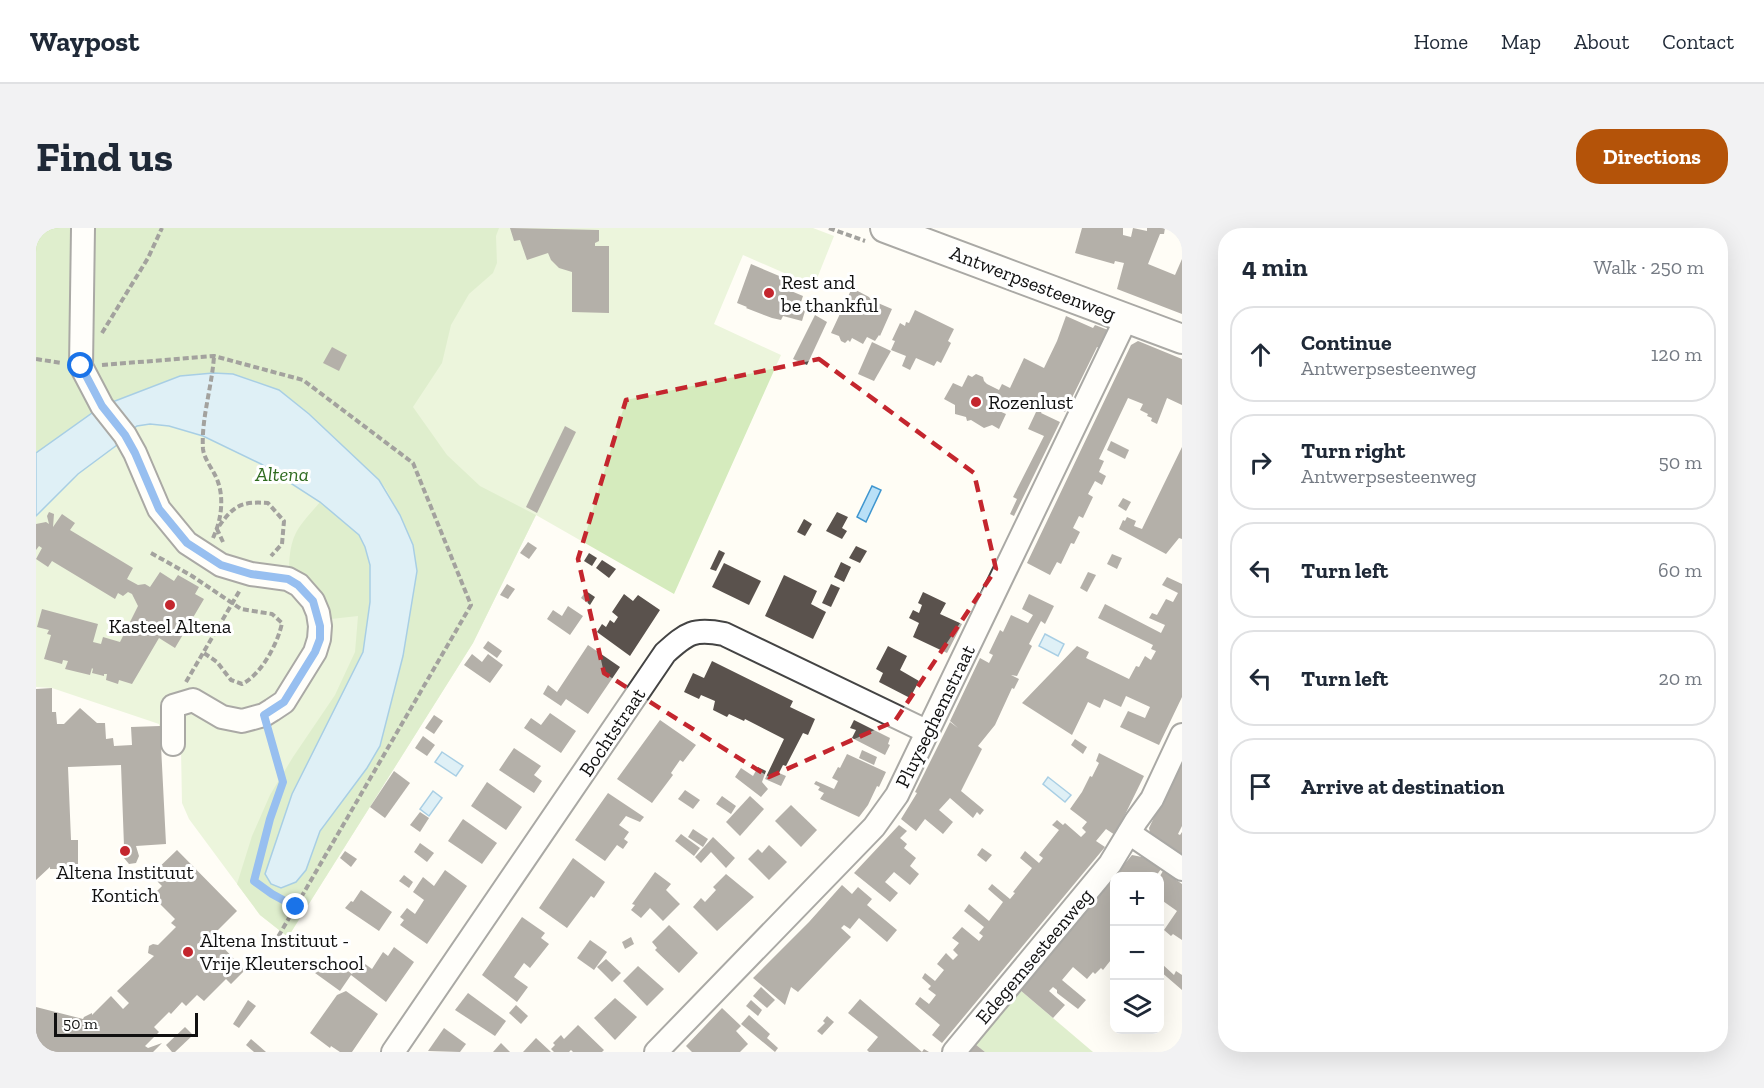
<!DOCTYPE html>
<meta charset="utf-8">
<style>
body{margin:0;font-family:"Zilla Slab",serif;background:#f2f2f3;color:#1f2937}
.controls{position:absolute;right:18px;bottom:18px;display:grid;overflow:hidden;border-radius:12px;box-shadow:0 6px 24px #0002}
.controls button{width:54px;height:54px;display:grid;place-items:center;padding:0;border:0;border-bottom:2px solid #e0e1e3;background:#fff;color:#1f2937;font:30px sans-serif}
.scale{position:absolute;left:18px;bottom:15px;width:144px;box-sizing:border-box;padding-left:6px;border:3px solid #111;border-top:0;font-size:16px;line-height:21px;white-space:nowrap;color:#111;-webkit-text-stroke:4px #fff;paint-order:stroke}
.stop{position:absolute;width:18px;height:18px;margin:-14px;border:4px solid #1a73e8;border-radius:50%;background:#fff}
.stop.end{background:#1a73e8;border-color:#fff;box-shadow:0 2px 6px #0008}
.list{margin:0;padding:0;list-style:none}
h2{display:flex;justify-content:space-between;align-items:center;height:78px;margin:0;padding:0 24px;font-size:26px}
h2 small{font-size:20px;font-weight:400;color:#747a83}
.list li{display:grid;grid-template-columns:39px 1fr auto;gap:18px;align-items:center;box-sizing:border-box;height:96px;margin:0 12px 12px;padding:0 12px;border:2px solid #e0e1e3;border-radius:24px}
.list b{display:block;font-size:22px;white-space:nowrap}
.list p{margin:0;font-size:20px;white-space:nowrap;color:#747a83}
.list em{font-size:20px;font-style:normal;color:#747a83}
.icon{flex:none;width:33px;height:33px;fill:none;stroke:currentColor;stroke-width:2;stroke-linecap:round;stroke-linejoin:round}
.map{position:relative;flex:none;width:1146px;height:824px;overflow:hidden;border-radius:24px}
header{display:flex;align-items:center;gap:36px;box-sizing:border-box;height:84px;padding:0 30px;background:#fff;border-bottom:2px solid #e0e1e3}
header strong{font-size:28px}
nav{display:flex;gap:33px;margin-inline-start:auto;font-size:21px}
.intro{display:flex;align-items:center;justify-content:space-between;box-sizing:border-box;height:144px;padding:0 36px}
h1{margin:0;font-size:42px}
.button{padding:15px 27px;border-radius:24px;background:#b45309;color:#fff;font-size:21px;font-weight:700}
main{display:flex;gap:36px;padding:0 36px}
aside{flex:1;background:#fff;border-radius:24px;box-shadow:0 6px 24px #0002}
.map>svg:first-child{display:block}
.green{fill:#d5ebbd}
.forest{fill:#b9dc9c}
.water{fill:#b9e0f7;stroke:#3f96cf;stroke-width:1.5}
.building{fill:#5a524d}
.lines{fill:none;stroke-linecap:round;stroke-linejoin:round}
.minor-casing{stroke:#444;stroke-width:26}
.tertiary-casing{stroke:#444;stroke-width:32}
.path{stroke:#333;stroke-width:4;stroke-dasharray:6 3;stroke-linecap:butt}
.minor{stroke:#fff;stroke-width:22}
.tertiary{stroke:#fff;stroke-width:28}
.route{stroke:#1a73e8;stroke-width:8}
.marked{fill:none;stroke:#c4262e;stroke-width:4.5;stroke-dasharray:12 8;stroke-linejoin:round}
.poi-dot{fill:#c4262e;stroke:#fff;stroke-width:2}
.labels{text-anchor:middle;stroke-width:6;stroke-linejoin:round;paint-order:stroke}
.poi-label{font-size:20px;fill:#111;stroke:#fff;text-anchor:start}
.street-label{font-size:20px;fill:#111;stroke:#fff}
.park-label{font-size:20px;font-style:italic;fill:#2f6b1f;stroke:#fff}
</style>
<header>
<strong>Waypost</strong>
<nav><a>Home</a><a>Map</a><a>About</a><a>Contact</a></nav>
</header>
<div class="intro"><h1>Find us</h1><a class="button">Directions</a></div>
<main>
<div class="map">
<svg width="1146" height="824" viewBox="0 0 1146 824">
<rect width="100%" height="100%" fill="#fffdf5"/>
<path class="green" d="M0,0H777L798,8L778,58L707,27L678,96L745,127L638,366L500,287L437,415L252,709L224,687L153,591L146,575L145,521L125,522L123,496L16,460L0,459Z"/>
<g class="forest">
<path d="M0,0H463L460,8L461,35L457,45L433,66L415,97L406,135L377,179L411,227L444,258L500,287L437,415L252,709L224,687L201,656L216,608L234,567L257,529L299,467L319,424L322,388L295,391C288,365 281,349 253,341C254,305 262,300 284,274L323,307L329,319L334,337V374L327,424L256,565L230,645L270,642L284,603L331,540L344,518L367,428L377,317L364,287L350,261L343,252L273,186L243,162L144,148L66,178L0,225Z"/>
<path d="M984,762L1057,824H949L939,816Z"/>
</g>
<g class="water">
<path d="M177,145L197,146L243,162L273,186L343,252L364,287L377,317L381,343L367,428L344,518L331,540L284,603L270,642L260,654L245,660L235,656L229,646L256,566L327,424L334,374V337L329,319L323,307L284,274L225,236L167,208L133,198L114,196L101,198L89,207L85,214L42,246L0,288V225L66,178L144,148Z"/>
<path d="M836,258L845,262L830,294L821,289Z"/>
<path d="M1009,406L1028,416L1022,428L1003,418Z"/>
<path d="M406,524L427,538L420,548L399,534Z"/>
<path d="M1012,549L1035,567L1029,574L1007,556Z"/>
<path d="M397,563L406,570L393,588L384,581Z"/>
</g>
<g class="building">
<path d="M474,0L563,2V13L559,15V18H573V85L536,84V44L523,40L515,32L512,25L491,32L484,12L478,13Z"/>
<path d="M1046,0H1087V7L1095,9L1097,0L1111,3V0H1129L1128,6H1124L1112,36L1139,47L1146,31V86L1081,61L1088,35L1079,33L1078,36L1039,25Z"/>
<path d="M715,36L748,50L752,49L756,51L758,55L755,63L767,68L763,80L769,83L766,93L747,88L745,92L736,90L710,80L711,79L701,75Z"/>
<path d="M816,60L833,69L835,72L856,81L844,108L843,107L839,113L831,109L827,116L816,110L814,114L812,112L809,115L805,113L803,108L795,105Z"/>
<path d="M879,82L918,101L912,113L915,115L905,135L901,133L898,138L880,130L874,142L866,138L870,128L855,122L859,113L856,112L864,95L869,98L870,94L873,95Z"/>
<path d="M779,87L791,94L771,137L757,131Z"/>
<path d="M1030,88L1057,100L1059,97L1072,102L1063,120L1061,119L1029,184L1010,175L1005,185L1024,194L978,288L974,286L981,271L977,269L1008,208L992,201L1000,184L969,170L963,183L970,186L963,201L956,197L948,200L935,192L931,193L930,189L919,186V177L908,171L917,155L926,159L932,147L936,149L940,146L947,149L948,153L951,156L963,162L966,156L974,160L988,130L1008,140L1021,113Z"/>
<path d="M1102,113L1146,131V177L1131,170L1121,196L1115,193L1116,190L1111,188L1112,186L1104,182L1107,176L1092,170L1063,231L1068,233L1063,244L1070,248L1066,257L1059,253L1052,266L1057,269L1047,290L1043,288L1037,300L1044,304L1038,316L1035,315L1025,336L1021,334L1014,347L991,335L1095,117Z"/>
<path d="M836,114L855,123L838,153L822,146Z"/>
<path d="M296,119L311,127L303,143L287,135Z"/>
<path d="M529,198L540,204L501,285L490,279Z"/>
<path d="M1075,213L1093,222L1089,231L1071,222Z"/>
<path d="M1146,219V311L1143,310L1130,326L1083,301L1087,292L1089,293L1091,289L1100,293L1098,298L1106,301Z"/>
<path d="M1087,270L1095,274L1090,283L1082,278Z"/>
<path d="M13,284L18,286L17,299L26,286L39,295L34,302L97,340L91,351L102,357L109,356L114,359L124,344L138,353L142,347L163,359L159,366L168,371L139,420L123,410L96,456L83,452L82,456L70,452L71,446H68V448L56,445L57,441L56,440L54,447L29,441L32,433L27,432L26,436L8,431L15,407L11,406L13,402L1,399L6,381L62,396L57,414L65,416L67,409L84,414L102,378L96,366L92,364L87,368L82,365L79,371L16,333L12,339L0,331L6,320L3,318L0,322V296L10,294L13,296L11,288Z"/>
<path d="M801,284L812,289L806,300L811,303L806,311L790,303Z"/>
<path d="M768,291L776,296L769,308L761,304Z"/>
<path d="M492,314L501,320L493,331L484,325Z"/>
<path d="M820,318L831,323L824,335L813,330Z"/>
<path d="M683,322L689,325L680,343L674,341Z"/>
<path d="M553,325L561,330L556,338L548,333Z"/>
<path d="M1076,326L1086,330L1081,341L1071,336Z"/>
<path d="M566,332L580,341L573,350L560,340Z"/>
<path d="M805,334L815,339L808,354L798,349Z"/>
<path d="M688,335L725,353L713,377L676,359Z"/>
<path d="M1052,344L1060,347L1051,364L1044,360Z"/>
<path d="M748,347L781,363L775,376L790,384L777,411L729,388Z"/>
<path d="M1131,349L1146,356V469L1123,517L1084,499L1092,483L1109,490L1114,479L1090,468L1085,479L1068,471L1064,480L1052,474L1036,507L986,475L1041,418L1053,424L1050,430L1093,451L1100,438L1103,439L1109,428L1115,432L1120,423L1115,421L1117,417L1062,390L1069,376L1125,405L1129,397L1113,390L1116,385L1121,387L1130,371L1137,374L1142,365L1126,357Z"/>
<path d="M471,356L479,361L472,371L464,367Z"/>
<path d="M795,356L804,360L795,379L786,375Z"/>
<path d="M550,363L559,369L554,377L545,370Z"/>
<path d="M887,364L910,375L904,386L926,396L911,425L877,409L883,395L873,390L877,382L883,385L886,377L882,375Z"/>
<path d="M588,366L597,373L602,367L624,382L594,428L561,404L566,396L570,399L574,392L578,395L582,389L576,384Z"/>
<path d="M993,366L1018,378L1009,396L1005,393L993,416L996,418L981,448L975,447L983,451L978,461L976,460L959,497L942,518L946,521L925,563L948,582L944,587L941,584L937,590L914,570L903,582L917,594L907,606L889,591L880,603L865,591L881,565L879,564L914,494L922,500L914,493L944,430L953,435L957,427L953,425L964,402L967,404L975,387L992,395L997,387L986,381Z"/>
<path d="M532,378L547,388L534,407L511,391L517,382L526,388Z"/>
<path d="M452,413L466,423L461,430L447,420Z"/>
<path d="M552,417L584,439L552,486L530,471L525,478L507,466L512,457L521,464Z"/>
<path d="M852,418L871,428L864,442L883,453L874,470L843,454L847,445L840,441Z"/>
<path d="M436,426L446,434L452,426L467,437L454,455L428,437Z"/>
<path d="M676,433L757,473L754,479L779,491L772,507L767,505L750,538L747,537L743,545L750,548L745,558L729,551L748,511L709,491L708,493L693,486L691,489L677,482L679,473L665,467L663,471L648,464L657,445L668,450Z"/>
<path d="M16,460V484H20L21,496H28L44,480L61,495H69L70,511L77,510L78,518L96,517L95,499L124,498L130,616L100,618L103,628L100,635L93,636L88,630L91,624V618H88L85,537L32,539L35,612H42V641H14V639L0,652V461Z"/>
<path d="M514,485L540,503L525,525L488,500L495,490L505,497Z"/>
<path d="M398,487L407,493L398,506L389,500Z"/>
<path d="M624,492L660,517L647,534L644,532L635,545L637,547L616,575L581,551Z"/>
<path d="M818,492L854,510L852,516L854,517L849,527L816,510L820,502L814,500Z"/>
<path d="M387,508L399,517L391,528L379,520Z"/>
<path d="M1039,511L1051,519L1047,526L1035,517Z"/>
<path d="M478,520L505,538L498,547L506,553L498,565L463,542Z"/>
<path d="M826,522L841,529L838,537L823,530Z"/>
<path d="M1063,525L1108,548L1079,607L1070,601L1060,613L1069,619L906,815L896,807L904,797L879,776L884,769L893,776L900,767L892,761L895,758L886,750L889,745L899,753L908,742L901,736L910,725L917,732L922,727L917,722L923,715L916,710L926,699L943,713L947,708L943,705L948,699L928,683L933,676L953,693L967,674L952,661L956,656L974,671L979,665L977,664L996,640L984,630L989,623L1003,635L1007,630L1003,627L1023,602L1016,597L1021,592L1027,597L1029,595L1045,609L1050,604L1046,600L1051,594L1034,581L1046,564L1054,548L1056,549L1063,535L1060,533Z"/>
<path d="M811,526L850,544L843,559L841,558L832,577L823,589L784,571L788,565L782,562L784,559L778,556L780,553L798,561L802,553L796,550L802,539L804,540Z"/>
<path d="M1146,531V598L1142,606L1144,607L1146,604V627L1114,605L1113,600Z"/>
<path d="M722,539L730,543L726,554L732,561L725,569L699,549L705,540L717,548Z"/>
<path d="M358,543L374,555L349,590L334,579Z"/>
<path d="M451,554L486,579L470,602L435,578Z"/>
<path d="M649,562L664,572L657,581L642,571Z"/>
<path d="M572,565L608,589L604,594L590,588L583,597L593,604L588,611L592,614L587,621L581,617L569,633L539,612Z"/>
<path d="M686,568L700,578L695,586L680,576Z"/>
<path d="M714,568L728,581L704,608L690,594Z"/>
<path d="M755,577L781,602L765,619L739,593Z"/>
<path d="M384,584L393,590L384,604L374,597Z"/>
<path d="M427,591L461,615L446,636L412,613Z"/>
<path d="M863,597L871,603L864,610L871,616L868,620L880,630L874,638L883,646L874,657L858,644L849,654L862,665L854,674L818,645Z"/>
<path d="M657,601L672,611L667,619L652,609Z"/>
<path d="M645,606L664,620L658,628L639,613Z"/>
<path d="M677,609L699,630L690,640L675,624L665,635L659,629Z"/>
<path d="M384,615L398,625L391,634L378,624Z"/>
<path d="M733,617L751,634L733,652L712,631L722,621L726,625Z"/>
<path d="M946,620L956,627L950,634L941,627Z"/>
<path d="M141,622L201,683L176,708L209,742L195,756L190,751L168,773L161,767L150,778L146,774L135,786L133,784L118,799L123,804L109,818L112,820L126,815L117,824H0V779L47,791L48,789L56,785V787L75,768L87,781L93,775L81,763L118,728L112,725L113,718L117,716L122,717L140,699L135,695L139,691L116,668L126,658L115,647Z"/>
<path d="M309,623L321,631L315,639L304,630Z"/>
<path d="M1096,627L1106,629L1125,641L1120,648H1078V666L1075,668L1078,672V728L1067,742L1065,740L1059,746L1057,744L1051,751L1037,739L1026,752L1050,772L1042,781L1021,765V762L1017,759L1013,763L1029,777L1017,790L984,762Z"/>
<path d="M537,630L569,654L558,670L555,668L531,700L503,680Z"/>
<path d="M409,642L431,658L391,716L364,697L368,692L364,689L371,680L379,686L388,672L377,664L387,649L398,658Z"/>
<path d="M1127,643L1146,656V712L1137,706L1135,708L1128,702L1141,683L1124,671V648Z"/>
<path d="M619,644L635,656L630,662L644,676L627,693L614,680L605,690L595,682L599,677L596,676Z"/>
<path d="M690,646L718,669L681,703L657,679L665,670L669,674L680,662L677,659Z"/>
<path d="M368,647L377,654L373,660L363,653Z"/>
<path d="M806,657L816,666L822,659L836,671L831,677L861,702L851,714L823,690L814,701L808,697L805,700L815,709L762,764L755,759L749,777L717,750L773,694Z"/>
<path d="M325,662L356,684L343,703L309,680L315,673L317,674Z"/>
<path d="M486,689L509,705L505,710L513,716L494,740L488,735L478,749L492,759L481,774L446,747Z"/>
<path d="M633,697L662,725L643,745L619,722L621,720L616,714Z"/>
<path d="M595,709L598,716L589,721L586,714Z"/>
<path d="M554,712L571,724L558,742L541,730Z"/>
<path d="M358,719L378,734L350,774L315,747L304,763L279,745L291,727L316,746L325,733L336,741L347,724L352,728Z"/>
<path d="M570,731L585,745L576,754L561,739Z"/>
<path d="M1126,736L1138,747L1140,743L1146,747V762L1124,743Z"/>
<path d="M602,738L628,761L611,778L587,753Z"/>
<path d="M725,759L739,772L731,780L717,768Z"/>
<path d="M310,763L342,786L316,824H304L295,818L294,820L274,805L301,767Z"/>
<path d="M432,765L470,793L459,808L419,782Z"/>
<path d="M579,770L601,789L579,812L558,790Z"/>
<path d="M824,771L886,824L888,821L893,824H833L831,822L842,809L812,785Z"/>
<path d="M212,772L220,778L203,800L197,796Z"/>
<path d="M715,772L726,782L722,788L710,778Z"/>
<path d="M480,777L492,788L485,796L473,785Z"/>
<path d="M686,780L705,798L700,803L712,816L704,824H656L650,818Z"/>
<path d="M713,787L734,806L731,810L742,820L739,824L705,796Z"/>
<path d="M791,788L798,794L786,807L781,803L789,795L787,793Z"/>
<path d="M542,797L568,822L566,824H537L535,822L533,824H518L515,821L519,817L517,815L525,807L528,811Z"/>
<path d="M149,799L157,807L139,824H136L130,817Z"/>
<path d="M408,800L430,816L424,824L392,823Z"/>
<path d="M500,810L515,824H487Z"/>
<path d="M215,811L230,824H218L210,817Z"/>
<path d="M465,815L474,824H457Z"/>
<path d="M939,816L949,824H933Z"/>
</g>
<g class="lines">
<g class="minor-casing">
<g id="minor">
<path d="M47,0L45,138L66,178L89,207L99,225L123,281L151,315L185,337L215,346L252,351L263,357L277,373L282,385L284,398L283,411L279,424L248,474L236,482L228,487L206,493L186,489L157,472L137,478V516"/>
<path d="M1093,605L1146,641"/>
<path d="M357,824L629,425C651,405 658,400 688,406L892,504"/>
<path d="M620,824L838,599L861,567L1090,91"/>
<path d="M918,824L1074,636L1100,593L1116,571L1146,507"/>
</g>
</g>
<g class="tertiary-casing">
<path id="tertiary" d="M849,0L1146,111"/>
</g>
<g class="path">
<path d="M793,0L829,13"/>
<path d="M66,105L112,30L126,0"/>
<path d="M0,131L26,135"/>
<path d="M66,137L178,128L267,152L377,235L435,377L235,721"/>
<path d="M177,310C186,291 189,266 179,247C175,239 168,230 167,221C165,191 176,159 178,128"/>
<path d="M187,314L181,301C197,278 204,273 232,275L248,293L246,316L235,328"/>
<path d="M115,325L156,348L205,381L236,386L246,395C242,415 225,447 206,456L195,452L181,434L168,425"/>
<path d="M150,454L204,362"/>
<path d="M233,505L247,554L233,591L218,653L235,666L260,679"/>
</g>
<use href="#minor" class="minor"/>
<use href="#tertiary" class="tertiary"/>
</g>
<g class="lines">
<path class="route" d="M45,138L66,178L89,207L99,225L123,281L151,315L185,337L215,346L252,351L262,357L277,373L284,398V411L279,424L248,474L228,487L247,554L234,591L218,653L236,666L260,679"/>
</g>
<path d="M0 0H1146V824H0ZM783,131L938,245L960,341L859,493L733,549L568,445L542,331L590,172Z" fill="#fffdf5" fill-opacity=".55" fill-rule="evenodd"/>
<path class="marked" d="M783,131L938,245L960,341L859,493L733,549L568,445L542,331L590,172Z"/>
<g class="poi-dot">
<circle cx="733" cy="65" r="6"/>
<circle cx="940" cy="174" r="6"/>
<circle cx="134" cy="377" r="6"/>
<circle cx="89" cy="623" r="6"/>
<circle cx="152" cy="724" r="6"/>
</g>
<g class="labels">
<g class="poi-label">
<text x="745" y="61">Rest and<tspan x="745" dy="23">be thankful</tspan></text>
<text x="952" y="181">Rozenlust</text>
<text x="134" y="405" text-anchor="middle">Kasteel Altena</text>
<text x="89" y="651" text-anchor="middle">Altena Instituut<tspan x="89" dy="23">Kontich</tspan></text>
<text x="164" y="719">Altena Instituut -<tspan x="164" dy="23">Vrije Kleuterschool</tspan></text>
</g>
<g class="street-label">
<text transform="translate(997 55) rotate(21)" y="7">Antwerpsesteenweg</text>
<text transform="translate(899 488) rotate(-64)" y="7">Pluyseghemstraat</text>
<text transform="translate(576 504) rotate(-56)" y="7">Bochtstraat</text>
<text transform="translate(998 728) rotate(-50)" y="7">Edegemsesteenweg</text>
</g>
<g class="park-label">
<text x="246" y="253">Altena</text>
</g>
</g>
</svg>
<div class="controls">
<button>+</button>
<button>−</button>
<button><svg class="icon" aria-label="layers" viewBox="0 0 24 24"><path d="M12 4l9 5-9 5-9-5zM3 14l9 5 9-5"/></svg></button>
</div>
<div class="scale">50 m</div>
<div class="stop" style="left:45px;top:138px"></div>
<div class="stop end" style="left:260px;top:679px"></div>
</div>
<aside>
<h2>4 min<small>Walk · 250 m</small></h2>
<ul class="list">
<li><svg class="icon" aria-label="ahead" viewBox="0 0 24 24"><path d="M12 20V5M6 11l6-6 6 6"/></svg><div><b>Continue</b><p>Antwerpsesteenweg</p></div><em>120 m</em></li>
<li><svg class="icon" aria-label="right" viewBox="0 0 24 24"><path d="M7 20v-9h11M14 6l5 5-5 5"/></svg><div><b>Turn right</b><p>Antwerpsesteenweg</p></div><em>50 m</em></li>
<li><svg class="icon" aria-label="left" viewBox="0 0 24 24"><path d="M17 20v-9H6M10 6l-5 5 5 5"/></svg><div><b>Turn left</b></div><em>60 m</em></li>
<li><svg class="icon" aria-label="left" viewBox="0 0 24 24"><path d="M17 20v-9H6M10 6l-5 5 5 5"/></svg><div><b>Turn left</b></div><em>20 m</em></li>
<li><svg class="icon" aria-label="arrive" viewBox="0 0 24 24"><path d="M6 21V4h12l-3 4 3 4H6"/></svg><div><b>Arrive at destination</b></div></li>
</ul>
</aside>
</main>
